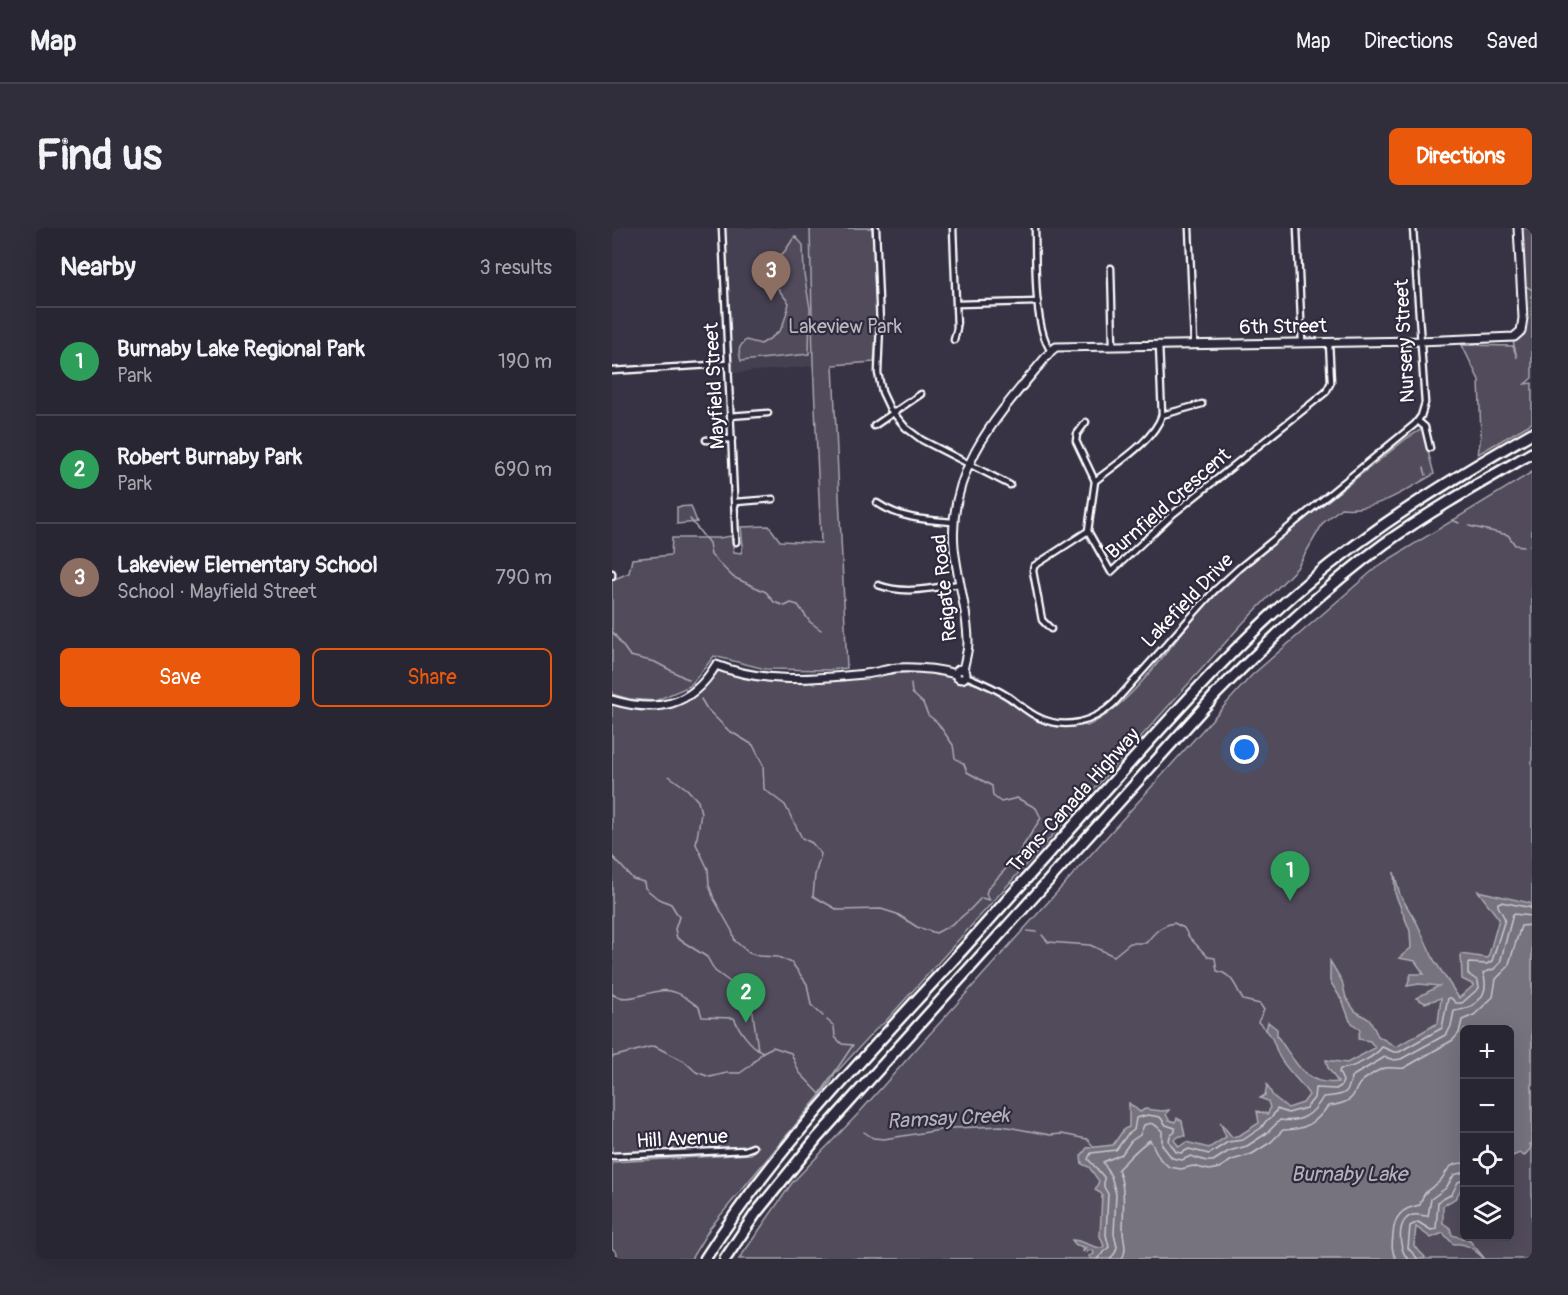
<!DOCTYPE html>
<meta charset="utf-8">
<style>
body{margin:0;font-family:Pangolin,sans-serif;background:#312e3c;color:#f1f3f6}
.controls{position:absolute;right:18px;bottom:18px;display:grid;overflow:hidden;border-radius:9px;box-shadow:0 6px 24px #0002}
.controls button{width:54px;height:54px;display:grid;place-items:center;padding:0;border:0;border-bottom:2px solid #45434f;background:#292634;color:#f1f3f6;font:30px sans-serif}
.you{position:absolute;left:633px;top:522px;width:21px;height:21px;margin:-15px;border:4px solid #fff;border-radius:50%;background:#1a73e8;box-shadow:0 0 0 9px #1a73e833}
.badge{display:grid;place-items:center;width:39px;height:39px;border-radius:50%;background:#ea580c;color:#fff;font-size:20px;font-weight:700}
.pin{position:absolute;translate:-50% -50px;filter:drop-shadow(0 2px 3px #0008)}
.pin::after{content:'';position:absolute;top:32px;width:21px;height:18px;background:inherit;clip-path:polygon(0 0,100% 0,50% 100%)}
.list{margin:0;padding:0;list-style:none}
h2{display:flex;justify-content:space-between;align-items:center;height:78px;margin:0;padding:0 24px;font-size:26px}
h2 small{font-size:20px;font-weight:400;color:#a5a5ac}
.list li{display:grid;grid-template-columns:39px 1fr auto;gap:18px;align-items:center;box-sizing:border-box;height:108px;padding:0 24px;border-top:2px solid #45434f}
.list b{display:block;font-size:22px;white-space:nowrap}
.list p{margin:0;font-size:20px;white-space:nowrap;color:#a5a5ac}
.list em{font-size:20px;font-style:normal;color:#a5a5ac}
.actions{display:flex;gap:12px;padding:18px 24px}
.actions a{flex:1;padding:14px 0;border:2px solid #ea580c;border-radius:9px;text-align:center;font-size:21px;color:#ea580c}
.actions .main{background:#ea580c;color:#fff}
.icon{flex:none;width:33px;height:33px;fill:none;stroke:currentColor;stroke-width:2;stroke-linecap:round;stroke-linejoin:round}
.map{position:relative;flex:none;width:920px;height:1031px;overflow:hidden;border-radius:9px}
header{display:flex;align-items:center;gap:36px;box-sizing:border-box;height:84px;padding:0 30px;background:#292634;border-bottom:2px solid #45434f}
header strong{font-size:28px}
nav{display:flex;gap:33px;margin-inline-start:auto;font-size:21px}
.intro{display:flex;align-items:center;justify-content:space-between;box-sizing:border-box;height:144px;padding:0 36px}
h1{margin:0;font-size:42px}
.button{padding:15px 27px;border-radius:9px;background:#ea580c;color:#fff;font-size:21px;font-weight:700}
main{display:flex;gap:36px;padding:0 36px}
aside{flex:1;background:#292634;border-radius:9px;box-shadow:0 6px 24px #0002}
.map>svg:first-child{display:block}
.built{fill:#444051}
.green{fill:#514c5c;stroke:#a8a6ae;stroke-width:1.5;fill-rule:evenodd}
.water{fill:#76737f;stroke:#adabb2;stroke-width:1.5}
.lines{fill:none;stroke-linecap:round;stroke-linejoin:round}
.shore{stroke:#c8c7cc;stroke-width:1.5}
.stream{stroke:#adabb2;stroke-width:1.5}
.street-casing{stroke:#fff;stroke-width:9}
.secondary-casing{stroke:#fff;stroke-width:11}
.highway-casing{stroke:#fff;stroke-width:14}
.street{stroke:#2f2a3d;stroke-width:4.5}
.secondary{stroke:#2f2a3d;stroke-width:7}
.highway{stroke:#2f2a3d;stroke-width:9}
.labels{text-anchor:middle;stroke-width:4.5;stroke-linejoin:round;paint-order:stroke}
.park-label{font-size:20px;fill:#b9b7be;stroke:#2f2a3d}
.street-label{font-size:20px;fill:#fff;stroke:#2f2a3d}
.water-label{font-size:21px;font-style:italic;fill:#b4b2b9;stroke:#2f2a3d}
</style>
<header>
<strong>Map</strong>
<nav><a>Map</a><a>Directions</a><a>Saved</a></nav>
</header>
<div class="intro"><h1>Find us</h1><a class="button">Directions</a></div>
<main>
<aside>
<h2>Nearby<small>3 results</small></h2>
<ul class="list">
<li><span class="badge" style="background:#2e9e5b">1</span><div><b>Burnaby Lake Regional Park</b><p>Park</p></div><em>190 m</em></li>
<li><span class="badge" style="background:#2e9e5b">2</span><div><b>Robert Burnaby Park</b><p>Park</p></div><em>690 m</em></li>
<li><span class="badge" style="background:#8d6e63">3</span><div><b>Lakeview Elementary School</b><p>School · Mayfield Street</p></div><em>790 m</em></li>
</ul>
<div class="actions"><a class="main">Save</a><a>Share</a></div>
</aside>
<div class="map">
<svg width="920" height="1031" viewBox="0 0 920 1031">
<rect width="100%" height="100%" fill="#373345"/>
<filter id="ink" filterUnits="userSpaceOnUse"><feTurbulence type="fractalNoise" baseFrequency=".0167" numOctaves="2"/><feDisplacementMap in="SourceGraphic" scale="12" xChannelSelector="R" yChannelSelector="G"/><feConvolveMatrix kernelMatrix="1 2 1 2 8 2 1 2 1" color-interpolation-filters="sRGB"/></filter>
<g filter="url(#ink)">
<path class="built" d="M114,0H198L202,138L121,145Z"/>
<g class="green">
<path d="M198,0H260L265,100L262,134L221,137L235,440L218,442L153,441L102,428L78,458L43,473L17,471L0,466V352L17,345L20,331L59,327L60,310H107L119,308L122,324L129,325L131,318L129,299L157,298L168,313L209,315L201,133Z"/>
<path d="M909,0H920V150L913,156L920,155V195L866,226L869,208L867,152L850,117L901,118L905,130L901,113L909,109L914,97Z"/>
<path d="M183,8L191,17L192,46L198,80L197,126L129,133C126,122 126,119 134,112L149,116C172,103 171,100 177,75L156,48L159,37L173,23Z"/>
<path d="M810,201L822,246C794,262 763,284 729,280L711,295L685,340L631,395L272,795L266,799L223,846L218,855L98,1000L79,1031H4L5,1025L0,1020V934L139,926L146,919L0,926V476C32,483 60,487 87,464C94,458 99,449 107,443C130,448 150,455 174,455C199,455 224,453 248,450C282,446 314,438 347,452C351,454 361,454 369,457C406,475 428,506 473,497L475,498C525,476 564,404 605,366C665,310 732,261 795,210Z"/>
<path d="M920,244V1031H127L180,955L245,887L639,448L766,338ZM852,802H897V1008H852Z"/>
<path d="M79,278L85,294L65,296V279Z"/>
</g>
<path class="water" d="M782,644L788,667L805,695L822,732L847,770L862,757L850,751L849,726L876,730L887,691L866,663L918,675L920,688V916H918L919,920L912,928L908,925L898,929L897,802H852V955L844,970L831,978V995L838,1000L840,1007L858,1013L873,1031C862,1022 855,1014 841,1016L831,1005L819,1010L804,999L802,1018L813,1029L811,1031H479L477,1028L482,1026L481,1023L478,1022L475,1024L474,1020L471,1024L472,1019L464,1017L460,1012C470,1012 479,1019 489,1020L492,1018L488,1008L490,966L483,962L487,953L477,939L470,936L469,928L475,920L501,917L512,901L517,899V875L528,884L533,881L550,883L557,882L554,886L557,892L563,894L565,890L570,893L573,908H568L562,912L567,919L574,914L597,920L614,909L608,894L620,909L628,907L647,895L645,883L656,886L658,880L656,873L648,870L653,867L655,857L661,868L676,880L691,875L697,867C689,853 674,842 667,828C662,818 662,809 654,802L656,794L665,801V808C683,832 692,859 726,854L716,840L714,832L735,835L763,820L758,813L746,811L748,802L738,793L731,774L718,753V733L730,753L734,770L743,783L758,792L766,808L784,819L826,795L829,770L813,775L804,770L827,758L807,756L795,758L799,746H812L803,733L787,730L799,720L798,703L783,665Z"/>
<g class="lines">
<g class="shore">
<path d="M485,1031L497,1019L494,1007L496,966L492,959V949L476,931L479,925L504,922L515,907L522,902L524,890L536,887L548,889L554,897L563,900V904L558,908L557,913L564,924L569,925L577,921L597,926L616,914L631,912L649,900L654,893L660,889L665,881L676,885L694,880L702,870L703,860L724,861L729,858L731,853L727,844L728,841C740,841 764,828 770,819L782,824H787L830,800L836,770H839L844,775H850L867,760L866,753L856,746V735L875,736L880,733L893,691L886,678V675L889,674L920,680"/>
<path d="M498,1031L503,1025L505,1019L502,1006L504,966L499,948L491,934L510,926L519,913L528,907L532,897C541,893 543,897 550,903V917L560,930L570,932L579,928L594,933H601L617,923L635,918L655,905L668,892C689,895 701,887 711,869C728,867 737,869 739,849L773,829L782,832L789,831L835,806L839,798L842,783C863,781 879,767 871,745L882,741L888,735L901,686L920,688"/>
<path d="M510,1031C516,1020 511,1014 511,1003C511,981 514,961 506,941C517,931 526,919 538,912L548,931L557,939L569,941L581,938L597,942L607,940L620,932L640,926L659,914L671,902C693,902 704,895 716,878C753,873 735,861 756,849C760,846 768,841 773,840C779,839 786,841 792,840L841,812L847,805L850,792L862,787L881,769L884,751L896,739L909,698L920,697"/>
<path d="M784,1031C779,1023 780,1016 781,1007C782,988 790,980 808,977C812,962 816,963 826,955C837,945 832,936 852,935"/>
<path d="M796,1031C786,1021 784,991 801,987C806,986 812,988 816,988L819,971L834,960L842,947L852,944"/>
<path d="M806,1031L796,1020L798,998L806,994L819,1002L824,1001L826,974L840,966L846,954L852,952"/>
</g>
<g class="stream">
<path d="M914,58L920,62"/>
<path d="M812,240L814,247"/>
<path d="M78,291L97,315L99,327L121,349L154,364L162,374L173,378L179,375L186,377L198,394L209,402"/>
<path d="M840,292L847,295"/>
<path d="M857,298L896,307L903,317L912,318"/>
<path d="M918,317H920"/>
<path d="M0,403L18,428L43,434L77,452"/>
<path d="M299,456L300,465L311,475L316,487L325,494L341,517L343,530L352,536L355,544L380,558L381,568L389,574L405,570L424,580L429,590L402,632L376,660L374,666L377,671"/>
<path d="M89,471L95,481L116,502L141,517L151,537L152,561L173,577L190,610L200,615L209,626L203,647L201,668L226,682L269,681L285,686L305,699L324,705C342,697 356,685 369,670L378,672"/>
<path d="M57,548L75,561L86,573L89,585L84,616L96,641L97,657L102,671L120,703L123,713L137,725L147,728L166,729L180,735L195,756L199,777L211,788"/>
<path d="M0,628L21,651L32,654L33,660L45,670L59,676L67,689L63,701L65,710L95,729L103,743L125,759L141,785L146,822"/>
<path d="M415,703L424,704"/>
<path d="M430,707L436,714L478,717L502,728L518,715H534C542,705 549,697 562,695L572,700L577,709L596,729L603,730L605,743C621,746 624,760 631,772L648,776L652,782L646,794L654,802"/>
<path d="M0,766C19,778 41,757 62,764C71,766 79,774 87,779L90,789L122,790C127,802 139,819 151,824L161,819L179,825L187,844L208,866L241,817L230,816L223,809L222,798L215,792"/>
<path d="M0,829L42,818L72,833L84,844L98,849L115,845H128L138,838L151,824"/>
<path d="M252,904L261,910L272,911L341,900L390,898L438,907L450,906L475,911L481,918"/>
</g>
<g class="street-casing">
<g id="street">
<path d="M110,0L124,314"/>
<path d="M264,0L268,97L266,145L270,164L278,181L294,200L310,212L398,257"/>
<path d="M341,0L345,100L342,112"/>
<path d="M423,0C424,32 421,98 439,123"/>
<path d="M577,0L582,116"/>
<path d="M685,0L690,114"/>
<path d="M499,40L501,117"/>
<path d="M345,76L426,74"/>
<path d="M547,117L550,187C541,214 505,235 483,253L476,303L499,344L561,286L714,164L719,154L717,114"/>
<path d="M0,143L116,136"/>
<path d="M550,187L590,176"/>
<path d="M118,188L156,185"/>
<path d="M806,193L813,199L818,220"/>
<path d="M474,194L465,206L464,213L483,253"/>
<path d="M262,198L309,166"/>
<path d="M94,212L120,211"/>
<path d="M123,274L161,271"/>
<path d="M265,275C289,291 314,292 342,294"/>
<path d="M0,345V348"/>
<path d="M266,357C294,367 319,360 347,356"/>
<path d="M439,401L430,392L421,343L422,338L476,303"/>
<path d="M354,448C369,454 383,460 397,469C407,476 416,485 428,490C454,502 482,494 502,475L602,363L626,341L803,196L809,188L813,175L801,0"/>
<path d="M0,928L133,922L141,919"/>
</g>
</g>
<g class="secondary-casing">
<g id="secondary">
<circle cx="349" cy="446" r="5"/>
<path d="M351,442C353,432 356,424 356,414C356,383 345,351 342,319C335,237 391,182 439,123L444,119L808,113L902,109L909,103L911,90L906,0"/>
<path d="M0,472C44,485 79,479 104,437C153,456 202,451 253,446C264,445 274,441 285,440C305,439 325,441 344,446"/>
</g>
</g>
<g class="highway-casing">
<g id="highway">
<path d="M93,1031C166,916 263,819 354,718C408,658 462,598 516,537C573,474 629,411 694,356C764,297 841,250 920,205"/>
<path d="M113,1031L144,985L205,910L605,465C658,412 712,360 772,316C820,282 870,254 920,225"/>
</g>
</g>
<use href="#street" class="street"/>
<use href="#secondary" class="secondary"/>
<use href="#highway" class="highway"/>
</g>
</g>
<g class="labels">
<g class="park-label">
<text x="233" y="105">Lakeview Park</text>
</g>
<g class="street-label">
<text transform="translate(671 98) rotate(-1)" y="7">6th Street</text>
<text transform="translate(792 113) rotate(-93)" y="7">Nursery Street</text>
<text transform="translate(102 158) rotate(-93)" y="7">Mayfield Street</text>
<text transform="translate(556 275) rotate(-41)" y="7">Burnfield Crescent</text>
<text transform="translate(332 360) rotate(-96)" y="7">Reigate Road</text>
<text transform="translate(575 372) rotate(-46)" y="7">Lakefield Drive</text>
<text transform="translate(461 572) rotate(-48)" y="7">Trans-Canada Highway</text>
<text transform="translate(70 910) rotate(-3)" y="7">Hill Avenue</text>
</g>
<g class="water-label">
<text transform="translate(336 890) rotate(-3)" y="7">Ramsay Creek</text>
<text x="737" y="953">Burnaby Lake</text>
</g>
</g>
</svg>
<div class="controls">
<button>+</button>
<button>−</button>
<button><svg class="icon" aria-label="locate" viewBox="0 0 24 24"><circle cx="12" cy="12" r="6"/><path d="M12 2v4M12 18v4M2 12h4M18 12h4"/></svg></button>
<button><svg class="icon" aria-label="layers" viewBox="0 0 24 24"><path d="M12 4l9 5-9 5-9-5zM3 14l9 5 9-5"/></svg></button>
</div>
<div class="you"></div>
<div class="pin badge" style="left:678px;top:673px;background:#2e9e5b">1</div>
<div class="pin badge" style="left:134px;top:795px;background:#2e9e5b">2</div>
<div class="pin badge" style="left:159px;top:73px;background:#8d6e63">3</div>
</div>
</main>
